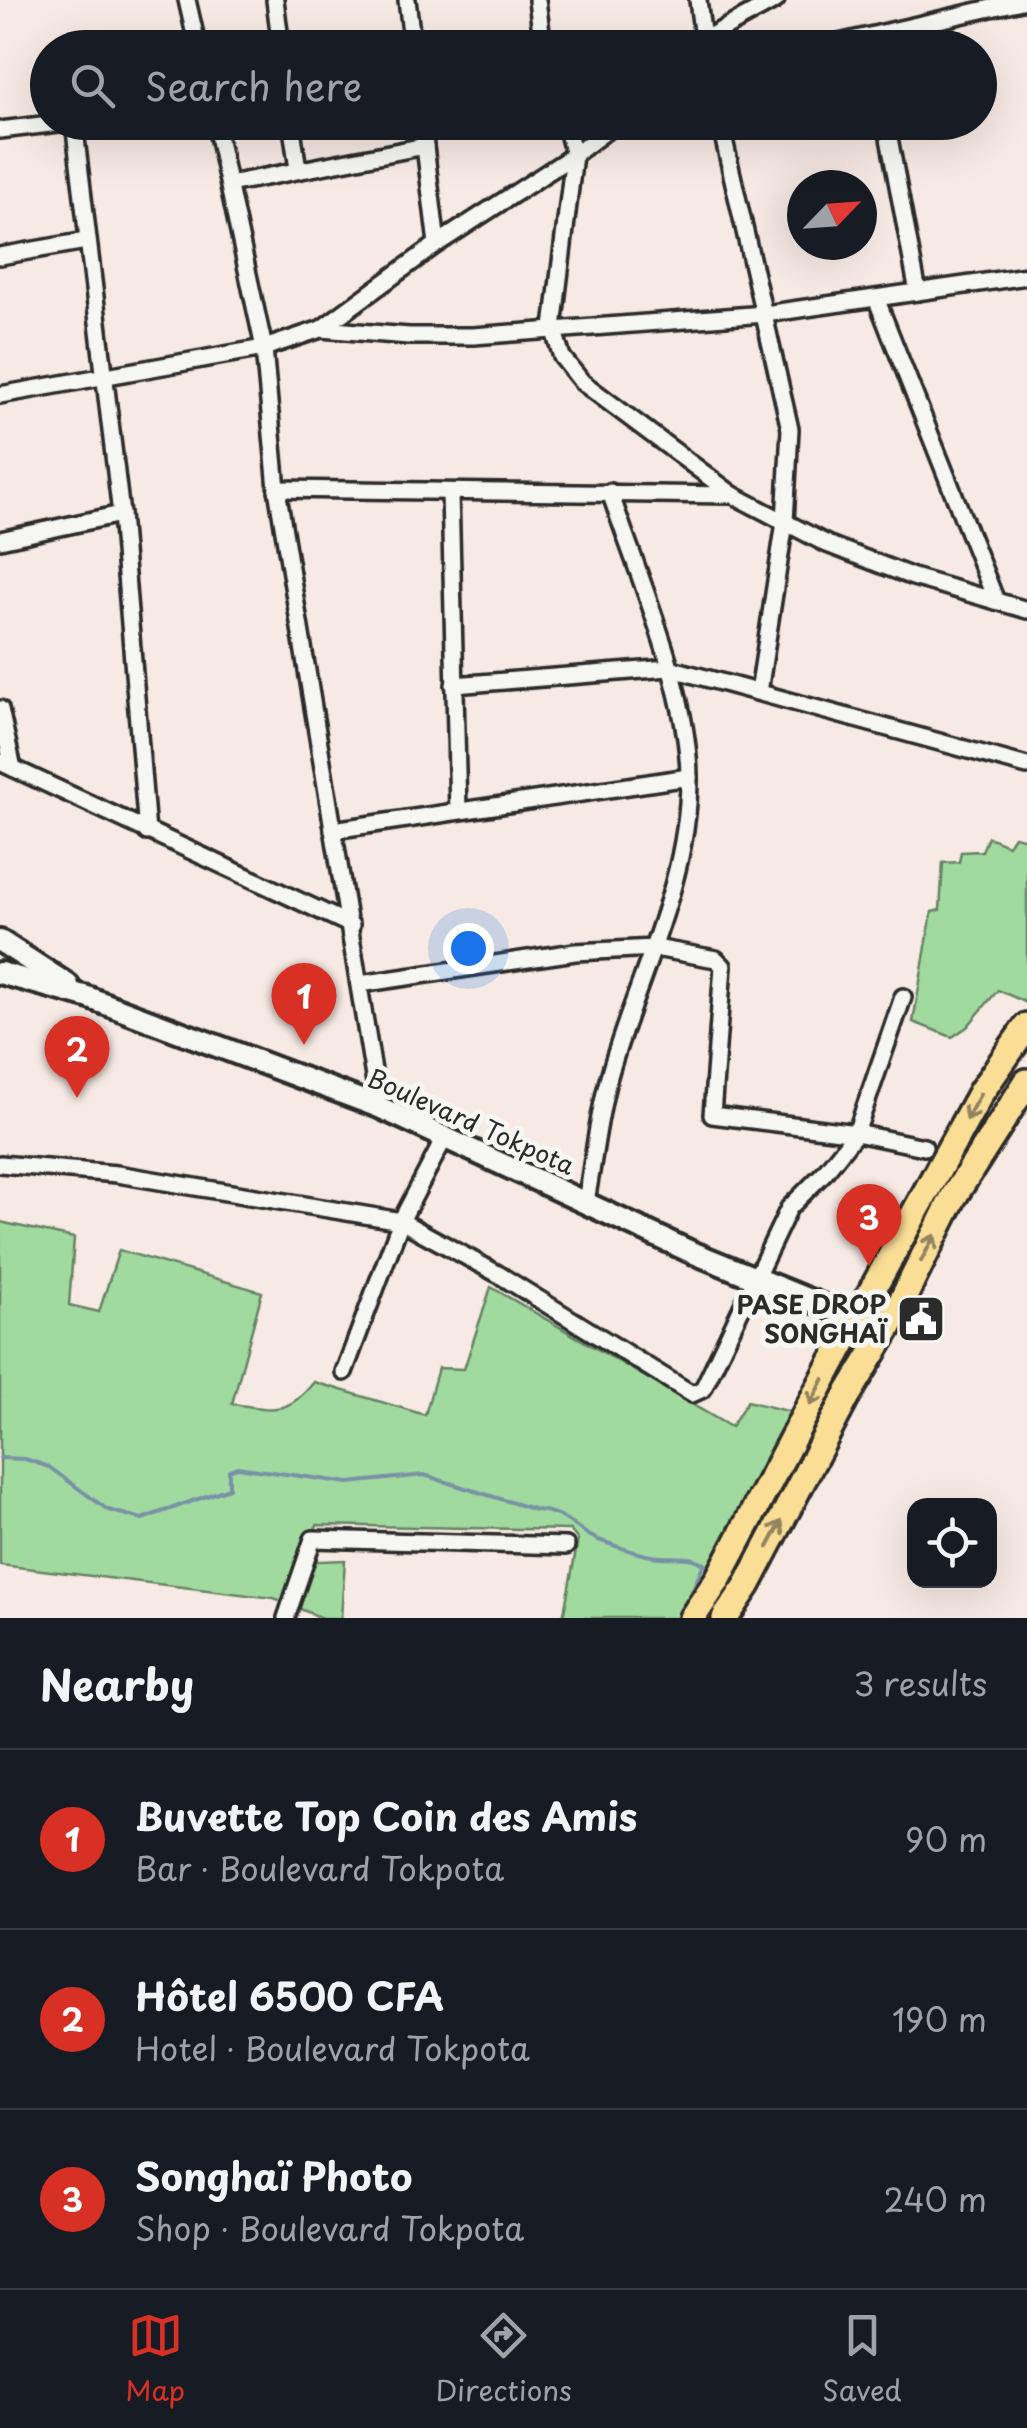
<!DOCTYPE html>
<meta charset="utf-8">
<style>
body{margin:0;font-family:"Playpen Sans",sans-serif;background:#242831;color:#f1f3f6}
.controls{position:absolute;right:30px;bottom:30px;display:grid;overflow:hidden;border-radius:20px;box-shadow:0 10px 40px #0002}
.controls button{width:90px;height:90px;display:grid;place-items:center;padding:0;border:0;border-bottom:2px solid #363941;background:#171b24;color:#f1f3f6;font:50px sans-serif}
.compass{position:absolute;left:787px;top:170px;width:90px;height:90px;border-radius:50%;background:#171b24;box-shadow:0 10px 40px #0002;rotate:65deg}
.you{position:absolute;left:468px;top:948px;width:35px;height:35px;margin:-25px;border:8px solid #fff;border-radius:50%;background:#1a73e8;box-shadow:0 0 0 15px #1a73e833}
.badge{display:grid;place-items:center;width:65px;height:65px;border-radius:50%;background:#d93025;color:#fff;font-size:32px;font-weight:700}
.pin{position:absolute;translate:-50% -82px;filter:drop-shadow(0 2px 5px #0008)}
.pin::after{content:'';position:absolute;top:52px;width:35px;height:30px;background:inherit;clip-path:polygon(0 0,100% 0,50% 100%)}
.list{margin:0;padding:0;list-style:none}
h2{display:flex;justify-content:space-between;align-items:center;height:130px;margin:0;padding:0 40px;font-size:42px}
h2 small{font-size:32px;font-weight:400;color:#9ea1a6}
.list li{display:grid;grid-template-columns:65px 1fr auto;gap:30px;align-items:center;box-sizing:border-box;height:180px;padding:0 40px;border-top:2px solid #363941}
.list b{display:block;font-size:38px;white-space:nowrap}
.list p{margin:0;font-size:32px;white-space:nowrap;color:#9ea1a6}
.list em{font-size:32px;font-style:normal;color:#9ea1a6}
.icon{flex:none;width:55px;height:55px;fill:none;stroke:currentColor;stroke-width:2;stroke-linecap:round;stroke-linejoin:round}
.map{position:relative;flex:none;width:1027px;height:1618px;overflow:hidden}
.search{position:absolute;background:#171b24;box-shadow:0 10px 40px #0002;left:30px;right:30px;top:30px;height:110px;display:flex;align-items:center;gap:25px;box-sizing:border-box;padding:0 35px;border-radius:55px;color:#9ea1a6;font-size:38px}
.sheet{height:670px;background:#171b24}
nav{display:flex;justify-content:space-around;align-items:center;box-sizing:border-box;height:140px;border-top:2px solid #363941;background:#171b24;font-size:28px;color:#9ea1a6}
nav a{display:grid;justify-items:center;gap:5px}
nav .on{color:#d93025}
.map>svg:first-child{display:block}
.green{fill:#a1da9f;stroke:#668265;stroke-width:2.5}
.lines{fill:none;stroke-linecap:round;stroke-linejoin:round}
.stream{stroke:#7a91a6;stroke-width:4}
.minor-casing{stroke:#2b2b2b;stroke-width:22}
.tertiary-casing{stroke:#2b2b2b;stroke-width:28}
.trunk-casing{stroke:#2b2b2b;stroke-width:32}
.minor{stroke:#f6f6f2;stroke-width:15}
.tertiary{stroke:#f6f6f2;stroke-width:20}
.trunk{stroke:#fbde96;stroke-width:25}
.oneway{stroke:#938460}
.labels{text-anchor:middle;stroke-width:10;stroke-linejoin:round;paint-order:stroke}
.street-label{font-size:25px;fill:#2b2b2b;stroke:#f6f6f2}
.poi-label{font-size:25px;font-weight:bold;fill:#2b2b2b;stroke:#f6f6f2;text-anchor:end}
</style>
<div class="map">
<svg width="1027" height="1618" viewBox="0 0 1027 1618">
<rect width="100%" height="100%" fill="#f7e9e3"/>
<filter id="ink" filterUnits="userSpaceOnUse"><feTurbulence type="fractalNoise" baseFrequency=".01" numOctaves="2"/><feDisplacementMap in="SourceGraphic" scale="20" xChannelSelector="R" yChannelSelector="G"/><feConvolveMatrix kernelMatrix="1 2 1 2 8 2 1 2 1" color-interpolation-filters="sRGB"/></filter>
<g filter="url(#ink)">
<g class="green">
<path d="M1014,836L1027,839V1003L998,990L967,1027L952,1037L913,1022L932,912L940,910L943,863L959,862L961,852L982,851L988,837L1008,845Z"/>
<path d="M0,1222L74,1238L69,1305L99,1312L119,1250L262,1292L232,1404C272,1409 286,1417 314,1382L425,1415L438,1368L464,1369L491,1287L731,1427L747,1401L807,1416L704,1618H563L578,1540L570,1530L317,1525L295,1562L345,1560L341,1618H322L274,1598L0,1565Z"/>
</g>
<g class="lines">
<g class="stream">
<path d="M0,1458L25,1459L49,1467L108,1510L142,1519L229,1488V1470L237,1467L349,1483L424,1475L536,1510C569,1512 578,1535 607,1543C623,1548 644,1557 661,1557C683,1558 695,1554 713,1571"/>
<path d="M687,1604L704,1563"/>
</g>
<g class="minor-casing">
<g id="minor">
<path d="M187,0L198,48"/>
<path d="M275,0L281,48"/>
<path d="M407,0L413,48"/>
<path d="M537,0L543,48"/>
<path d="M698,0L704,46"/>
<path d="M703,40L776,0"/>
<path d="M817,48L1026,0"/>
<path d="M74,122L121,514L147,832"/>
<path d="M215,122L264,348L277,489L379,1107"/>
<path d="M291,122L298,169"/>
<path d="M422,122L437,244"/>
<path d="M565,122L574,155L553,328L562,357L582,382L733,495L827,544L913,577L1027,610"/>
<path d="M720,122L790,429L785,522L759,692"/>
<path d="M886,122L918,292"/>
<path d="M0,130L67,122"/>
<path d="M229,184L425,146"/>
<path d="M0,256L86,241"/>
<path d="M876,298L996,601"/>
<path d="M321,329L437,244L574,155L618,122"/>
<path d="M0,395L264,348L321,329L409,336H473L765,314L1027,276"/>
<path d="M277,489L733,495"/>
<path d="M450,493L458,811"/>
<path d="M0,540L121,514"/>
<path d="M454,685L669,668L1027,766"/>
<path d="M0,709L13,768"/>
<path d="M0,762L351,925"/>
<path d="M333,830L689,777"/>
<path d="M360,984L575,952L655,948L716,959L723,966L712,1115L856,1133L924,1147"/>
<path d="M0,1164L117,1174L401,1221L498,1274L692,1394L703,1389L789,1208L824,1173L856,1133L903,997"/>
<path d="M586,1201C594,1159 598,1114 610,1073C638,976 689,882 689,778C689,691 638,576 610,492"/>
<path d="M344,1372L401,1221L445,1137"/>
<path d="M286,1618L313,1539L566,1546"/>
</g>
</g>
<g class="tertiary-casing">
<g id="tertiary">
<path d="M0,941L68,985"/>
<path d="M0,973L87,997L379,1107L689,1251L856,1319"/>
</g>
</g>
<g class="trunk-casing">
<g id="trunk">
<path d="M692,1618L718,1579L830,1367L981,1092L1027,1026"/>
<path d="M725,1618L747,1586L847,1396L889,1327L954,1196L1027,1082"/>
</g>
</g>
<use href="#minor" class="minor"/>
<use href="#tertiary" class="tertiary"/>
<use href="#trunk" class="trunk"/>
</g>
<defs><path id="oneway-shaft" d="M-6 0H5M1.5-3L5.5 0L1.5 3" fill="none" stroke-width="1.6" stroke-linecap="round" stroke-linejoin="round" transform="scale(2.5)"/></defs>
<g class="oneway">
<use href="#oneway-shaft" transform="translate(973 1107) rotate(119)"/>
<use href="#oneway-shaft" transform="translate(928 1248) rotate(-62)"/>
<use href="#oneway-shaft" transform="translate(817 1392) rotate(117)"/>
<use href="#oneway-shaft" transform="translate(775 1534) rotate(-62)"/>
</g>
</g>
<defs>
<g id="civic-square" transform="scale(2.5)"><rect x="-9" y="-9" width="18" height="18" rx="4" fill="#2b2b2b" stroke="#f6f6f2"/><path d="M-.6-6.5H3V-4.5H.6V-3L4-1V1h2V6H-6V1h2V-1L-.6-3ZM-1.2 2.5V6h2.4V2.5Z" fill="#fff"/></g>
</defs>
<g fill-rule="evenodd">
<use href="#civic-square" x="921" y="1319"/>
</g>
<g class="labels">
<g class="street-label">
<text transform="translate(471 1122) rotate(24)" y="9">Boulevard Tokpota</text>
</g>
<g class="poi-label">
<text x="886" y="1314">PASE DROP<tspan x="886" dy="29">SONGHAÏ</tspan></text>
</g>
</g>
</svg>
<div class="controls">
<button><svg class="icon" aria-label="locate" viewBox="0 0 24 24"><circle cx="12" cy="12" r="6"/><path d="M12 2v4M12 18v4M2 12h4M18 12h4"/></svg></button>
</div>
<svg class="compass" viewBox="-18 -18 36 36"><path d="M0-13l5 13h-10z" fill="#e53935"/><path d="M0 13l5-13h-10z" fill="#9ea1a6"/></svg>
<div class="you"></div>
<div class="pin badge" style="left:304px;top:1045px">1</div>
<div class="pin badge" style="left:77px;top:1098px">2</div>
<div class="pin badge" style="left:869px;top:1266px">3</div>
<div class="search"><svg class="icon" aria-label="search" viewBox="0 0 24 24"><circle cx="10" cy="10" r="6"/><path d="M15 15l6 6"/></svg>Search here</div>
</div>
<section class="sheet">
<h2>Nearby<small>3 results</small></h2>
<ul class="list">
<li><span class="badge">1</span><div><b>Buvette Top Coin des Amis</b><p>Bar · Boulevard Tokpota</p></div><em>90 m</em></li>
<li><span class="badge">2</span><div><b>Hôtel 6500 CFA</b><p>Hotel · Boulevard Tokpota</p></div><em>190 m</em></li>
<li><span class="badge">3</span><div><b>Songhaï Photo</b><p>Shop · Boulevard Tokpota</p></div><em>240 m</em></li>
</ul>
</section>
<nav>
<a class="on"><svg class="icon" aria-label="map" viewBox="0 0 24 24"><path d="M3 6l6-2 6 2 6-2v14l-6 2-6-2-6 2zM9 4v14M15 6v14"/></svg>Map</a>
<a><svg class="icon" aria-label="directions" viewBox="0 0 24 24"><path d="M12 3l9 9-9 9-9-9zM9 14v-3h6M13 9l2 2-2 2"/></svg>Directions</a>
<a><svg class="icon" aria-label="saved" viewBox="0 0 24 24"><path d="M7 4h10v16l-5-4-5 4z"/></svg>Saved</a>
</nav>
